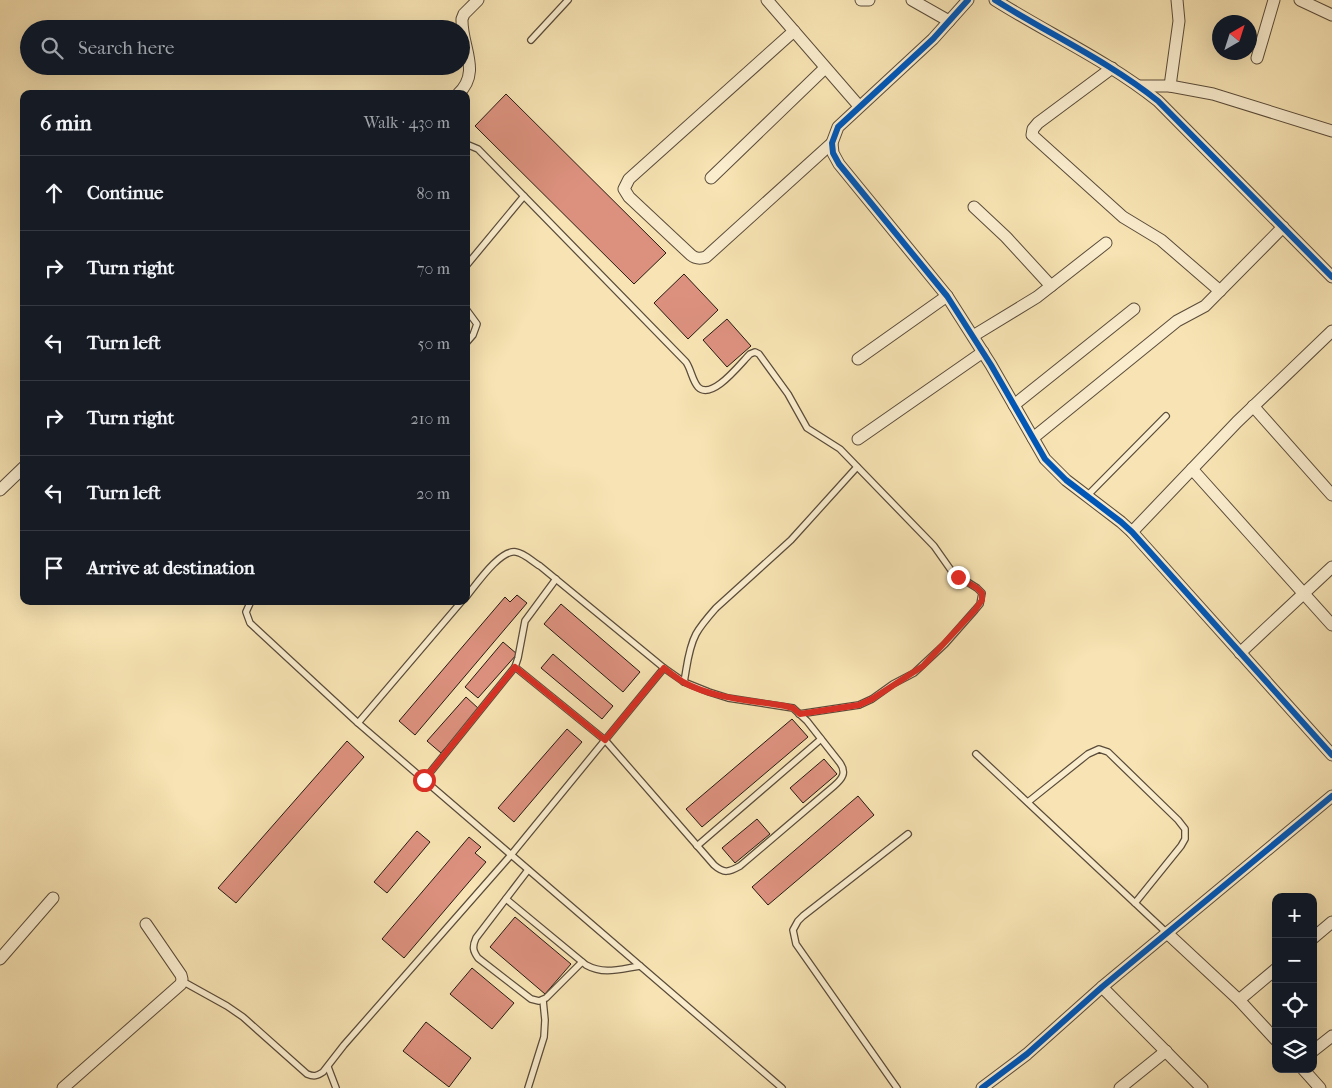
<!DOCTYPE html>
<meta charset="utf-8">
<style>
body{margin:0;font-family:"IM FELL French Canon",serif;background:#242831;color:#f1f3f6}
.controls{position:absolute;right:15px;bottom:15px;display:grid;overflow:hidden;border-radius:10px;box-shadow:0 5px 20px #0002}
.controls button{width:45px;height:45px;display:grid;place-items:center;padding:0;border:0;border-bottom:1px solid #363941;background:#171b24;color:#f1f3f6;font:25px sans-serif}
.compass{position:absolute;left:1212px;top:15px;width:45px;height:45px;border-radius:50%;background:#171b24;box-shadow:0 5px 20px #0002;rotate:39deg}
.stop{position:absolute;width:15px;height:15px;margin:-11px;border:4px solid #d93025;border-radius:50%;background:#fff}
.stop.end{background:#d93025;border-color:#fff;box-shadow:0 1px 5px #0008}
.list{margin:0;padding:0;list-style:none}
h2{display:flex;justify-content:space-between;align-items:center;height:65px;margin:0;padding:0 20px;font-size:21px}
h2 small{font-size:16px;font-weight:400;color:#9ea1a6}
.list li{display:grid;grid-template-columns:32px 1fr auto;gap:15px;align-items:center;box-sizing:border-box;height:75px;padding:0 20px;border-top:1px solid #363941}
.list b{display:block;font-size:19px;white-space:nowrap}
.list em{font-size:16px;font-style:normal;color:#9ea1a6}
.icon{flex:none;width:28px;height:28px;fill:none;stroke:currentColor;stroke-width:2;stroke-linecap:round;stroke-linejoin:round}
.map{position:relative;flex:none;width:1332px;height:1088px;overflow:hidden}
.search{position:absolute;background:#171b24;box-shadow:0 5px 20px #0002;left:20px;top:20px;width:450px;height:55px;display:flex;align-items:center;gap:12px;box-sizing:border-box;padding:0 18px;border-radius:28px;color:#9ea1a6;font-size:19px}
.panel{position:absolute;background:#171b24;box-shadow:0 5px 20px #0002;left:20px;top:90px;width:450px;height:515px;border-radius:10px}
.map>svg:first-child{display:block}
.building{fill:#dc917e;stroke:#261a12}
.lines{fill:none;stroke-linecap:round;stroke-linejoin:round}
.lane-casing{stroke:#5a4c3a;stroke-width:8}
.street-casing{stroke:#5a4c3a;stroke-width:13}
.lane{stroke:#faedce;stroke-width:5.5}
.street{stroke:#faedce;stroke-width:11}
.cycleway-casing{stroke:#faedce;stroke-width:9}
.cycleway{stroke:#0057b8;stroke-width:6}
.route{stroke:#d93025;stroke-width:6}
</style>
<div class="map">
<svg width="1332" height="1088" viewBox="0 0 1332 1088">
<rect width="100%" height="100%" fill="#f7e3b3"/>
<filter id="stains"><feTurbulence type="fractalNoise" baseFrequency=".004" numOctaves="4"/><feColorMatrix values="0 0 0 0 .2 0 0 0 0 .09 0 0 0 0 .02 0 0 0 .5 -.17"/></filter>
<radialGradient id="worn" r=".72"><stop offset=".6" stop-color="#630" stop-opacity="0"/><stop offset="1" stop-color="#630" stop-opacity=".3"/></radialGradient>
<g class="building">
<path d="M506,94L666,253L634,284L475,126Z"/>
<path d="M684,274L718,310L688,339L654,303Z"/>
<path d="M727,319L751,346L727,367L703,340Z"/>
<path d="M517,595L527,603L415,735L399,721L505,597L510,602Z"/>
<path d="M561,604L640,672L623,692L544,624Z"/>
<path d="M503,642L517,654L478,698L465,687Z"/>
<path d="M553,654L613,706L602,719L541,668Z"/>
<path d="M466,697L479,709L441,753L427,741Z"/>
<path d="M792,719L808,737L702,827L686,809Z"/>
<path d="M567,729L582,742L514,822L498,808Z"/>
<path d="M347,741L364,757L236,903L218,888Z"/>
<path d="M824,759L837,774L803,803L790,788Z"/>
<path d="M858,796L874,815L768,905L752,887Z"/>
<path d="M757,819L770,834L735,863L722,848Z"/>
<path d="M417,831L430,842L387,893L374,882Z"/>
<path d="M469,837L481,847L475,853L486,862L404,958L382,939Z"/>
<path d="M515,917L571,964L545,994L490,947Z"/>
<path d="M472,968L514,1003L492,1029L450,994Z"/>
<path d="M426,1022L471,1058L449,1087L403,1051Z"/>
</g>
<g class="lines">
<g class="lane-casing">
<g id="lane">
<path d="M531,40L568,0"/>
<path d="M466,144L478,149L686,362C691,369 692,380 698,387C712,401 740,364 750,354L755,352L759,354L788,394L807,428L840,449L934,546L953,573L977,588L982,593L980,604L975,610L945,644L914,673L893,684L872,699L859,705L799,714"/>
<path d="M466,266L524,196"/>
<path d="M466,309L477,324L473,335L466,343"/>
<path d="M1087,496L1166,416"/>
<path d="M466,597C476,585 500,549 516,552C524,553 533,562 540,566L664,668L684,682L709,692L728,698L793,708L807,721L840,763C847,773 842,779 834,786L740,866C729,872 724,874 714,865L605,740L515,667"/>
<path d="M251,601L246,612L250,623L358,723L782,1088"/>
<path d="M684,682C687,667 688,649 696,634C701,625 709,616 716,608L791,540L857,467"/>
<path d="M358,723L462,601"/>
<path d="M976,754L1167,933"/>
<path d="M424,780L515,667L518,658L525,621L556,579"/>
<path d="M1028,802L1088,754L1099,749L1108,752L1178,820L1185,829V839L1181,846L1135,903"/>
<path d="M697,846L821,739"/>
<path d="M528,870L476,938C472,947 473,951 478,958L531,999L539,1001L546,998L582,962"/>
<path d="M506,899L586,965C604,975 620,969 640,966"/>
<path d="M182,981L227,1006L243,1017L307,1074C314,1077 317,1076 323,1072L344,1045L511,855L664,668"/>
<path d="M328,1067L336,1088"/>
<path d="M528,1088L544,1037L545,1020L543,1000"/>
<path d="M897,1088L796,944L793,930L798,921L803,916L908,834"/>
</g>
</g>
<g class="street-casing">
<g id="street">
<path d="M767,0L859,106"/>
<path d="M861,0H869"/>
<path d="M912,0L949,21"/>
<path d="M968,0L933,39L838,127L832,143L833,153L839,164L947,296L991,365L1045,459L1066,480L1121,522L1132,532L1332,755"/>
<path d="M995,0C1049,34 1108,61 1158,101L1332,277"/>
<path d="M1300,0L1332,15"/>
<path d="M794,31L629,179L624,189L629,197L691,255C696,259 700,259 706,257L832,143"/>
<path d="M1257,58L1274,0"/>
<path d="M1112,68L1038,123L1033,129L1032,135L1123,217L1161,240L1220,291"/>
<path d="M1139,86H1170L1213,94L1332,131"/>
<path d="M1170,86L1179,21L1177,0"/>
<path d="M458,94C482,72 461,46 462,19L464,14L478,0"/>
<path d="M711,178L825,68"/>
<path d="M974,207L1006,237L1051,286"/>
<path d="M973,336L1037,297L1106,243"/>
<path d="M858,359L947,296"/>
<path d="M1014,405L1134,309"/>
<path d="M1253,406L1332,495"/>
<path d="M1033,438L1177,321L1205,306L1283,227"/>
<path d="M858,439L983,352"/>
<path d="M1192,469L1332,625"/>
<path d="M0,490L24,467"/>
<path d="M1132,532L1237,422L1332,331"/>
<path d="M1240,653L1332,567"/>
<path d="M1167,933L1239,1000L1276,1040"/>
<path d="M1313,938L1332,922"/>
<path d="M0,959L53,898"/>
<path d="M1102,987L1202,1088"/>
<path d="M1239,1000L1276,969"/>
<path d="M1313,1051L1332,1036"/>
<path d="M1303,1069L1320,1088"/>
<path d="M63,1088L181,984L182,979L181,975L146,924"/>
<path d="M982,1088L1027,1054L1102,987L1332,796"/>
<path d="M1120,1088L1166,1051"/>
</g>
</g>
<use href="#lane" class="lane"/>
<use href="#street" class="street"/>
<g class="cycleway-casing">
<g id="cycleway">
<path d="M968,0L933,39L838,127L832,143L833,153L839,164L947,296L991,365L1045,459L1066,480L1121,522L1132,532L1332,755"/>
<path d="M995,0C1049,34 1108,61 1158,101L1332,277"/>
<path d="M982,1088L1027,1054L1102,987L1332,796"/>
</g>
</g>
<use href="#cycleway" class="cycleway"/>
</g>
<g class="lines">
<path class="route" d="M424,780L515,667L605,740L664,668C670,673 677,678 683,682C714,699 751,700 785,706L793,708L800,714L859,705L872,699L923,666L975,610L982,600V593L977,588L958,577"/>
</g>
<rect width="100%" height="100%" filter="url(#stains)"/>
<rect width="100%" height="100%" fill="url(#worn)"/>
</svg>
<div class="controls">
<button>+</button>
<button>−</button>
<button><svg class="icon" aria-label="locate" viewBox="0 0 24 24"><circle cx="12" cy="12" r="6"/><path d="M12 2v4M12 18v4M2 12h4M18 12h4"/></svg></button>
<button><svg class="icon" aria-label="layers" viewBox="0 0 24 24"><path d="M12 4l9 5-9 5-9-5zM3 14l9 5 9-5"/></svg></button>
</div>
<svg class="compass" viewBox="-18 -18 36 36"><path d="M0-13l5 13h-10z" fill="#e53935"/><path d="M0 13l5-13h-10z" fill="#9ea1a6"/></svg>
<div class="stop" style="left:424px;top:780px"></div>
<div class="stop end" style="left:958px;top:577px"></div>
<div class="search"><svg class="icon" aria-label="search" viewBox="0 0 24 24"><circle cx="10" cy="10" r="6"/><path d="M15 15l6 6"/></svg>Search here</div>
<section class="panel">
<h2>6 min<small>Walk · 430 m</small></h2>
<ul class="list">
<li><svg class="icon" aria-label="ahead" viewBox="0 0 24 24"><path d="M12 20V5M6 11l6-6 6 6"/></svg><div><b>Continue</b></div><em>80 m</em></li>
<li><svg class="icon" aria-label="right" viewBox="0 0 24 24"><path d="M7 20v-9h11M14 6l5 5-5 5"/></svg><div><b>Turn right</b></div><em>70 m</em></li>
<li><svg class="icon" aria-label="left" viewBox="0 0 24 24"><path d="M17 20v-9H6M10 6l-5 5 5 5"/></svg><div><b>Turn left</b></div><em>50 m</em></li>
<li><svg class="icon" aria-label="right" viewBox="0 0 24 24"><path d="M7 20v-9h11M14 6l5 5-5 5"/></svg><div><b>Turn right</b></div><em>210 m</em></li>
<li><svg class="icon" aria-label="left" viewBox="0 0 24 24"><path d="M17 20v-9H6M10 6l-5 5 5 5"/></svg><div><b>Turn left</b></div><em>20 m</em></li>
<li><svg class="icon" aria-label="arrive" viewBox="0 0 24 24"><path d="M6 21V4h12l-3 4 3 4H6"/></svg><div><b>Arrive at destination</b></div></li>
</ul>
</section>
</div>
